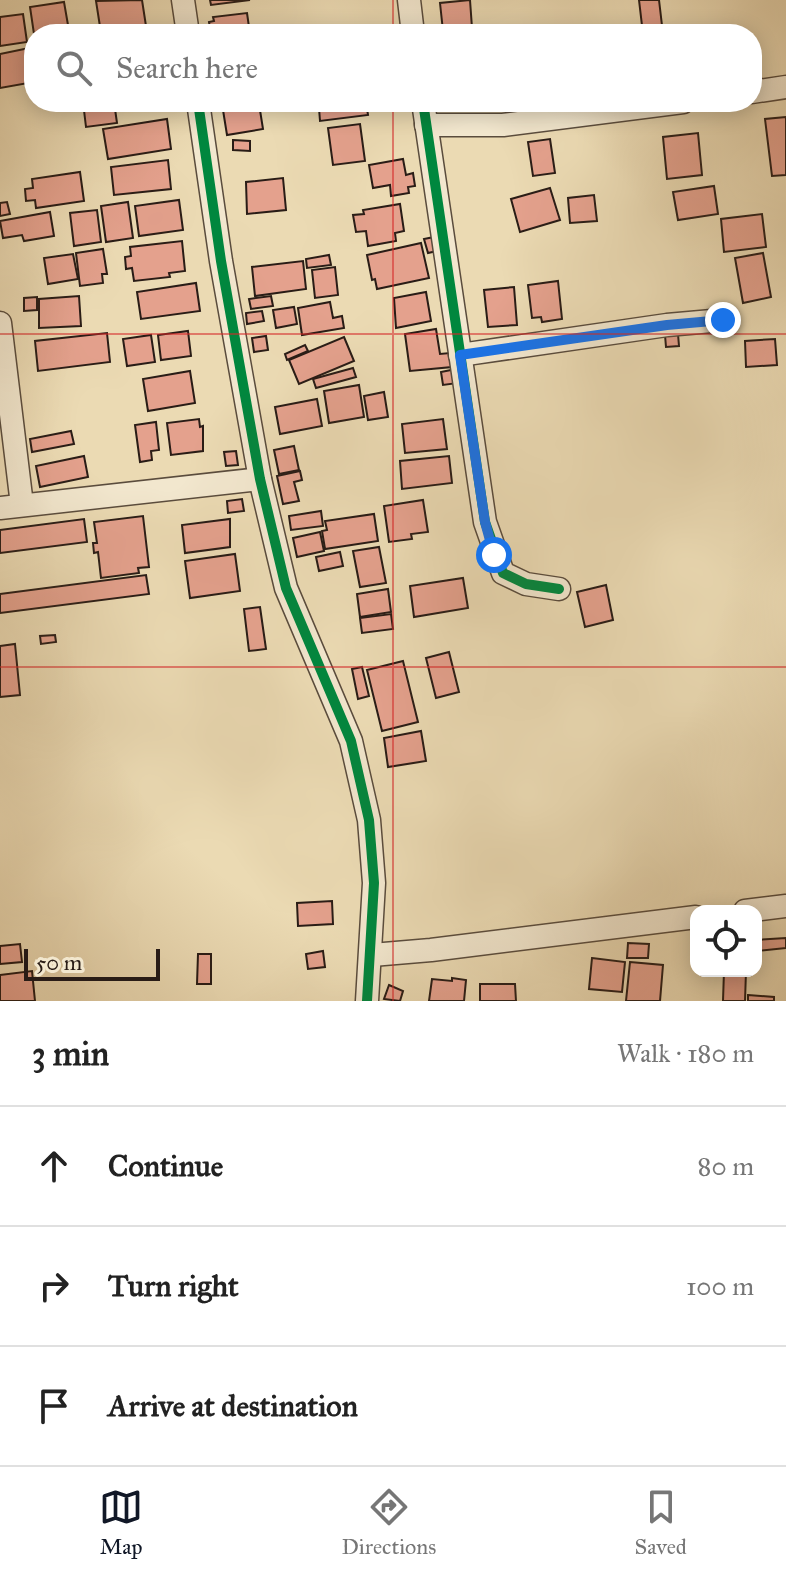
<!DOCTYPE html>
<meta charset="utf-8">
<style>
body{margin:0;font-family:"IM FELL Great Primer",serif;background:#f2f2f2;color:#222}
.controls{position:absolute;right:24px;bottom:24px;display:grid;overflow:hidden;border-radius:16px;box-shadow:0 4px 20px #0003}
.controls button{width:72px;height:72px;display:grid;place-items:center;padding:0;border:0;border-bottom:2px solid #e0e0e0;background:#fff;color:#222;font:40px sans-serif}
.scale{position:absolute;left:24px;bottom:20px;width:136px;box-sizing:border-box;padding-left:8px;border:4px solid #291c16;border-top:0;font-size:22px;line-height:28px;white-space:nowrap;color:#291c16;-webkit-text-stroke:6px #f2e7ce;paint-order:stroke}
.stop{position:absolute;width:24px;height:24px;margin:-18px;border:6px solid #1a73e8;border-radius:50%;background:#fff}
.stop.end{background:#1a73e8;border-color:#fff;box-shadow:0 2px 8px #0008}
.list{margin:0;padding:0;list-style:none}
h2{display:flex;justify-content:space-between;align-items:center;height:104px;margin:0;padding:0 32px;font-size:34px}
h2 small{font-size:26px;font-weight:400;color:#767676}
.list li{display:grid;grid-template-columns:52px 1fr auto;gap:24px;align-items:center;box-sizing:border-box;height:120px;padding:0 32px;border-top:2px solid #e0e0e0}
.list b{display:block;font-size:30px;white-space:nowrap}
.list em{font-size:26px;font-style:normal;color:#767676}
.icon{flex:none;width:44px;height:44px;fill:none;stroke:currentColor;stroke-width:2;stroke-linecap:round;stroke-linejoin:round}
.map{position:relative;flex:none;width:786px;height:1001px;overflow:hidden}
.search{position:absolute;background:#fff;box-shadow:0 4px 20px #0003;left:24px;right:24px;top:24px;height:88px;display:flex;align-items:center;gap:20px;box-sizing:border-box;padding:0 28px;border-radius:32px;color:#767676;font-size:30px}
.sheet{height:464px;background:#fff}
nav{display:flex;justify-content:space-around;align-items:center;box-sizing:border-box;height:112px;border-top:2px solid #e0e0e0;background:#fff;font-size:22px;color:#767676}
nav a{display:grid;justify-items:center;gap:4px}
nav .on{color:#111827}
.map>svg:first-child{display:block}
.building{fill:#e4a18d;stroke:#291c16;stroke-width:2}
.lines{fill:none;stroke-linecap:round;stroke-linejoin:round}
.street-casing{stroke:#5a4c3d;stroke-width:25}
.street{stroke:#f2e7ce;stroke-width:22}
.cycleway-casing{stroke:#f2e7ce;stroke-width:15}
.cycleway{stroke:#00873e;stroke-width:10}
.route{stroke:#1a73e8;stroke-width:10}
.grid{fill:none;stroke:#d62828;stroke-width:2;stroke-opacity:0.55}
</style>
<div class="map">
<svg width="786" height="1001" viewBox="0 0 786 1001">
<rect width="100%" height="100%" fill="#ebdab3"/>
<filter id="stains"><feTurbulence type="fractalNoise" baseFrequency=".0025" numOctaves="4"/><feColorMatrix values="0 0 0 0 .2 0 0 0 0 .09 0 0 0 0 .02 0 0 0 .5 -.17"/></filter>
<radialGradient id="worn" r=".72"><stop offset=".6" stop-color="#630" stop-opacity="0"/><stop offset="1" stop-color="#630" stop-opacity=".3"/></radialGradient>
<g class="building">
<path d="M142,0L146,26L101,33L96,1Z"/>
<path d="M210,0H250L211,5Z"/>
<path d="M470,0L472,28L443,31L440,3Z"/>
<path d="M639,0H659L663,34H643Z"/>
<path d="M64,2L68,25L61,26L62,34H34L30,7Z"/>
<path d="M247,13L250,34H211L209,22L214,21L213,17Z"/>
<path d="M23,14L27,42L0,46V17Z"/>
<path d="M34,47V82L0,88V54Z"/>
<path d="M83,102H114L117,123L86,127Z"/>
<path d="M315,102H366L368,115L320,121L319,108H316Z"/>
<path d="M383,102H411V105L384,109Z"/>
<path d="M449,102H477V104L450,108Z"/>
<path d="M259,104L263,129L227,135L223,110Z"/>
<path d="M786,117V175L772,176L765,119Z"/>
<path d="M167,119L171,149L108,159L103,129Z"/>
<path d="M360,124L365,161L333,165L328,128Z"/>
<path d="M698,133L702,175L667,179L663,137Z"/>
<path d="M550,139L555,173L533,176L528,142Z"/>
<path d="M233,140L250,141V151L233,150Z"/>
<path d="M403,159L406,175L413,173L415,186L408,187L409,193L391,196L390,185L373,188L369,165Z"/>
<path d="M168,160L171,189L114,195L111,167Z"/>
<path d="M80,172L84,201L36,208L35,200L26,201L25,189L33,188L32,179Z"/>
<path d="M283,178L286,210L247,214L246,182Z"/>
<path d="M714,186L718,214L678,220L673,192Z"/>
<path d="M550,188L560,220L520,232L511,199Z"/>
<path d="M594,195L597,221L570,223L568,198Z"/>
<path d="M179,200L183,230L139,236L135,206Z"/>
<path d="M7,202L10,214L0,216V203Z"/>
<path d="M128,202L133,238L106,242L101,206Z"/>
<path d="M400,204L404,231L395,233L396,241L368,246L366,231L356,232L353,215L364,214L363,210Z"/>
<path d="M97,210L101,242L74,246L70,213Z"/>
<path d="M50,212L54,236L24,241L22,235L3,238L0,221Z"/>
<path d="M762,214L766,247L724,252L721,219Z"/>
<path d="M434,237L437,251L428,253L424,239Z"/>
<path d="M182,241L185,271L169,273L170,277L134,281L132,268L126,269L125,257L131,256L130,247Z"/>
<path d="M421,243L429,278L377,289L375,279L372,280L367,255Z"/>
<path d="M103,249L107,274H102L103,283L80,286L76,253Z"/>
<path d="M763,253L771,297L743,303L735,258Z"/>
<path d="M73,254L78,279L48,284L44,258Z"/>
<path d="M329,255L331,265L307,268L306,259Z"/>
<path d="M303,261L306,289L255,296L252,267Z"/>
<path d="M335,267L338,295L315,298L312,270Z"/>
<path d="M558,281L562,319L542,322L541,317L532,318L528,285Z"/>
<path d="M196,283L200,311L141,319L137,292Z"/>
<path d="M514,287L517,325L488,327L484,290Z"/>
<path d="M426,292L431,321L396,328L394,298Z"/>
<path d="M79,296L81,326L39,328V299Z"/>
<path d="M271,296L273,306L251,309L249,299Z"/>
<path d="M37,297V310L24,311V298Z"/>
<path d="M330,302L333,318L342,316L344,328L302,335L298,308Z"/>
<path d="M294,307L297,324L276,328L273,310Z"/>
<path d="M262,311L264,321L247,324L246,313Z"/>
<path d="M436,329L440,354L450,353L452,367L410,371L405,334Z"/>
<path d="M188,331L191,356L161,360L158,335Z"/>
<path d="M107,333L110,362L38,371L35,341Z"/>
<path d="M678,334L679,346L666,347L665,335Z"/>
<path d="M151,335L155,362L127,366L123,339Z"/>
<path d="M266,336L268,350L254,352L252,338Z"/>
<path d="M344,337L354,361L299,384L289,360Z"/>
<path d="M775,339L777,365L746,367L745,341Z"/>
<path d="M305,345L308,351L287,360L285,354Z"/>
<path d="M353,368L356,377L316,388L313,379Z"/>
<path d="M456,369L458,383L443,385L441,372Z"/>
<path d="M190,371L195,403L148,411L143,379Z"/>
<path d="M359,385L364,417L329,423L324,391Z"/>
<path d="M384,392L388,417L368,420L364,396Z"/>
<path d="M317,399L322,426L280,434L275,407Z"/>
<path d="M199,419L200,427L203,426V451L171,455L167,423Z"/>
<path d="M443,419L447,449L405,453L402,424Z"/>
<path d="M156,422L159,450L151,451L152,460L140,462L135,425Z"/>
<path d="M71,431L74,444L32,452L30,439Z"/>
<path d="M294,446L299,470L279,474L274,450Z"/>
<path d="M236,451L238,465L226,466L224,452Z"/>
<path d="M84,456L88,477L40,487L36,466Z"/>
<path d="M449,456L452,483L402,489L400,461Z"/>
<path d="M300,471L302,480L294,482L299,501L283,504L277,476Z"/>
<path d="M242,499L244,511L228,513L227,501Z"/>
<path d="M423,500L428,532L411,534L412,539L389,542L384,506Z"/>
<path d="M321,511L323,526L291,530L289,516Z"/>
<path d="M374,514L378,541L325,549L322,531L327,530L325,521Z"/>
<path d="M143,516L149,567L138,568L139,573L101,578L98,552L94,553L93,543H97L94,522Z"/>
<path d="M84,519L87,542L0,553V530Z"/>
<path d="M230,519V547L185,553L182,525Z"/>
<path d="M320,532L324,551L297,557L293,538Z"/>
<path d="M379,547L386,583L360,587L353,551Z"/>
<path d="M340,552L343,566L319,571L316,557Z"/>
<path d="M235,554L240,591L190,598L185,561Z"/>
<path d="M146,575L149,594L0,613V594Z"/>
<path d="M463,578L468,608L414,617L410,586Z"/>
<path d="M606,585L613,620L585,627L577,592Z"/>
<path d="M388,589L391,612L360,617L357,594Z"/>
<path d="M260,607L266,649L249,651L244,609Z"/>
<path d="M391,614L393,629L362,633L360,618Z"/>
<path d="M55,635L56,642L41,644L40,636Z"/>
<path d="M15,644L20,695L0,697V646Z"/>
<path d="M449,652L459,692L436,698L426,658Z"/>
<path d="M403,661L418,722L382,731L367,670Z"/>
<path d="M362,667L369,696L358,699L352,669Z"/>
<path d="M421,731L426,761L388,767L384,738Z"/>
<path d="M332,901L333,924L298,926L297,903Z"/>
<path d="M786,938V948L756,951V940Z"/>
<path d="M628,943L649,944L648,958H627Z"/>
<path d="M20,944L22,962L0,964V946Z"/>
<path d="M323,951L325,967L308,969L306,954Z"/>
<path d="M198,954H211V984H197Z"/>
<path d="M592,958L625,962L622,992L589,989Z"/>
<path d="M630,962L663,965L660,1001H626Z"/>
<path d="M32,971L35,1001H0V975Z"/>
<path d="M724,971H746L745,1001H723Z"/>
<path d="M452,978L466,980L464,1001H429L432,979L452,981Z"/>
<path d="M480,984H515L516,1001H480Z"/>
<path d="M389,985L403,991L400,1001L384,999Z"/>
<path d="M748,995L774,997V1001H748Z"/>
</g>
<g class="lines">
<g class="street-casing">
<g id="street">
<path d="M183,0L188,34"/>
<path d="M409,0L413,34"/>
<path d="M752,92L786,87"/>
<path d="M198,102L221,261L260,479L286,588L351,741L369,820L374,883L367,1001"/>
<path d="M423,102L485,522L503,573L526,584L559,589"/>
<path d="M426,125H503L683,102"/>
<path d="M0,323L22,505"/>
<path d="M460,355L667,325L723,320"/>
<path d="M0,508L260,479"/>
<path d="M745,911L786,906"/>
<path d="M372,955L431,950L696,917"/>
</g>
</g>
<use href="#street" class="street"/>
<g class="cycleway-casing">
<g id="cycleway">
<path d="M198,102L221,261L260,479L286,588L351,741L369,820L374,883L367,1001"/>
<path d="M423,102L485,522L503,573L526,584L559,589"/>
</g>
</g>
<use href="#cycleway" class="cycleway"/>
</g>
<g class="lines">
<path class="route" d="M494,555L485,522L460,355L667,325L723,320"/>
</g>
<path class="grid" d="M393,0V34M393,102V1001M0,334H786M0,667H786"/>
<rect width="100%" height="100%" filter="url(#stains)"/>
<rect width="100%" height="100%" fill="url(#worn)"/>
</svg>
<div class="controls">
<button><svg class="icon" aria-label="locate" viewBox="0 0 24 24"><circle cx="12" cy="12" r="6"/><path d="M12 2v4M12 18v4M2 12h4M18 12h4"/></svg></button>
</div>
<div class="scale">50 m</div>
<div class="stop" style="left:494px;top:555px"></div>
<div class="stop end" style="left:723px;top:320px"></div>
<div class="search"><svg class="icon" aria-label="search" viewBox="0 0 24 24"><circle cx="10" cy="10" r="6"/><path d="M15 15l6 6"/></svg>Search here</div>
</div>
<section class="sheet">
<h2>3 min<small>Walk · 180 m</small></h2>
<ul class="list">
<li><svg class="icon" aria-label="ahead" viewBox="0 0 24 24"><path d="M12 20V5M6 11l6-6 6 6"/></svg><div><b>Continue</b></div><em>80 m</em></li>
<li><svg class="icon" aria-label="right" viewBox="0 0 24 24"><path d="M7 20v-9h11M14 6l5 5-5 5"/></svg><div><b>Turn right</b></div><em>100 m</em></li>
<li><svg class="icon" aria-label="arrive" viewBox="0 0 24 24"><path d="M6 21V4h12l-3 4 3 4H6"/></svg><div><b>Arrive at destination</b></div></li>
</ul>
</section>
<nav>
<a class="on"><svg class="icon" aria-label="map" viewBox="0 0 24 24"><path d="M3 6l6-2 6 2 6-2v14l-6 2-6-2-6 2zM9 4v14M15 6v14"/></svg>Map</a>
<a><svg class="icon" aria-label="directions" viewBox="0 0 24 24"><path d="M12 3l9 9-9 9-9-9zM9 14v-3h6M13 9l2 2-2 2"/></svg>Directions</a>
<a><svg class="icon" aria-label="saved" viewBox="0 0 24 24"><path d="M7 4h10v16l-5-4-5 4z"/></svg>Saved</a>
</nav>
